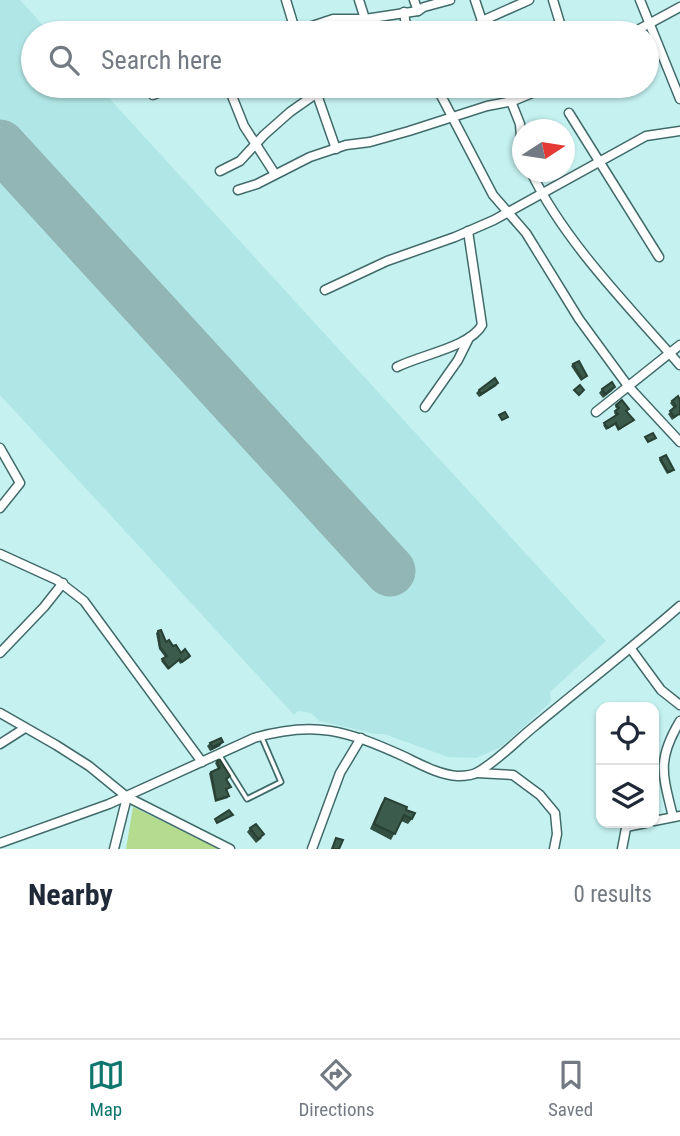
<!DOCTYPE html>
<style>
body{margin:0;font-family:"Roboto Condensed",sans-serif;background:#f2f2f3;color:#1f2937}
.controls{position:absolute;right:21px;bottom:21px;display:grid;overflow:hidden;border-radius:14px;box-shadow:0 2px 5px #0004}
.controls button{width:63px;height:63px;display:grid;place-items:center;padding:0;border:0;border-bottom:2px solid #e0e1e3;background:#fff;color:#1f2937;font:35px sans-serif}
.compass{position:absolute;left:512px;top:119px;width:63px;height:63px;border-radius:50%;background:#fff;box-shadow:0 2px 5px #0004;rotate:78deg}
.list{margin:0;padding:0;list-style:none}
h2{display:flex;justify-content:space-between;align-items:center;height:91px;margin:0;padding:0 28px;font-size:30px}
h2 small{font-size:23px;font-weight:400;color:#747a83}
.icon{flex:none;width:38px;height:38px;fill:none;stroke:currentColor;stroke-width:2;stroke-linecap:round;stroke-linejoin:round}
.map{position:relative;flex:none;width:680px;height:849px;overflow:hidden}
.search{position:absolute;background:#fff;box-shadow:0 2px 5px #0004;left:21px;right:21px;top:21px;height:77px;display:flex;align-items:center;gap:18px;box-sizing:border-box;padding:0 24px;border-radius:38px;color:#747a83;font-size:26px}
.sheet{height:189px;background:#fff}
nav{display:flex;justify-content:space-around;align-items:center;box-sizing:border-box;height:98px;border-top:2px solid #e0e1e3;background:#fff;font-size:19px;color:#747a83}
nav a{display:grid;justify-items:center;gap:4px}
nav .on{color:#0f766e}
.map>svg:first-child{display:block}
.built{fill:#b0e7e6}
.green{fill:#b3dc8e}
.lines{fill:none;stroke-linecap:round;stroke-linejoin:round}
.runway{stroke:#91b6b5;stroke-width:51}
.lane-casing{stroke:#416b6a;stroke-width:7}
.street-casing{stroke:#416b6a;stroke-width:11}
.lane{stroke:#fff;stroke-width:3.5}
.street{stroke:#fff;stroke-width:8}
.wall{fill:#334f41}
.shaded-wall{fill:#294035}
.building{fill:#3b5c4c;stroke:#294035;stroke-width:2}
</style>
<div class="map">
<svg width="680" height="849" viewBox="0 0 680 849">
<rect width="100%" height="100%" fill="#c5f2f1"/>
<path class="built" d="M0,0H20L50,33H33V86H98L606,641L550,692L551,701L548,705L501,747L476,758L448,757L384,734H375L319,721L311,713L298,711L294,715L0,395Z"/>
<path class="green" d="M133,807L220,849H126Z"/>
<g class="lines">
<path class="runway" d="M0,145L390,571"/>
<g class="lane-casing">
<path id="lane" d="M220,756L247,799L281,782L262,738"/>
</g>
<g class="street-casing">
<g id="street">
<path d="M286,0L296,33"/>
<path d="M359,0L365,19"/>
<path d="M414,0L418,11"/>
<path d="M475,0L486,33"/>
<path d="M553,0L563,33"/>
<path d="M640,0L680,99"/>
<path d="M404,12L407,33"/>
<path d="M291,33L333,19H365L418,11L424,7L450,0"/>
<path d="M475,33L482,21L529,0"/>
<path d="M632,33L680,7"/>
<path d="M228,86L244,126L275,174"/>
<path d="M314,86L336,149"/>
<path d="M436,86L493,195L526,233L579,319L628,386L680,442"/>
<path d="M505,86L520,124L522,151"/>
<path d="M153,95L176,86"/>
<path d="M569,113L659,257"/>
<path d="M220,171L240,161L264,135L290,112L327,86"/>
<path d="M531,172C564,241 629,307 680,365"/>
<path d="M238,190L257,184L310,157L346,145L370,142L409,131L487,106L513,101L549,86"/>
<path d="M325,290L387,261L455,237L494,220L646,136L680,131"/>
<path d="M397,367C420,355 470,347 482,325L468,231"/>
<path d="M425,407L458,360L468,340"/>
<path d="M596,412L680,345"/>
<path d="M0,448L20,483L0,508"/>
<path d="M0,554L57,580L84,601L202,762"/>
<path d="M631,649L661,690L680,705"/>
<path d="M0,653L44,607L63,583"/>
<path d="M0,713L56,745L89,766L127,797L230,849"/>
<path d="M0,744L25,728"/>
<path d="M477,773L513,775L540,795L555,813L557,834L554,849"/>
<path d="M673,817C663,775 656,761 680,721"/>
<path d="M654,821L680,816"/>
<path d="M626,827L646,823"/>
<path d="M0,843L109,804L254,738C315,720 347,731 403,756C420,764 439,775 458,776C464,776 473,775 478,772C500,759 517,740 536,725C584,685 633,647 680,606"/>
<path d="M114,849L127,797"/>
<path d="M312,849L340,773L361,738"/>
<path d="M622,849L627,823"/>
</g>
</g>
<use href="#lane" class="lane"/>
<use href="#street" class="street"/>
</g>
<g class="wall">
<path d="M573,364L586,377L581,381L571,366Z"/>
<path d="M498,383L496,386L479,397L476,393L479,390Z"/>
<path d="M615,387L612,391L603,398L599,393L602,389Z"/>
<path d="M680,400V416L679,415L672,420L668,414L674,408L670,403L672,401Z"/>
<path d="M616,405L627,412L634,420L618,431L615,425L606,430L603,425L616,416L614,413L617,409L615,407Z"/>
<path d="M660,458L672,472L667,474L659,460Z"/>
<path d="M158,631L166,642L181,653L190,656L189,658L180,664L178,660L168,670L161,661L165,657L159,649L156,633Z"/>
<path d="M210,743L220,746L210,751L207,746Z"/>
<path d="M217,761L229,778L227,780L229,789L226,790L228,798L215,802L209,773L211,772L218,769L215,763Z"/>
<path d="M385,798L406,810L412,819L408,824L401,821L391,840L370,829L381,804Z"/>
<path d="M250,828L262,838L256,843L247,832Z"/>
</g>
<g class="shaded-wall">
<path d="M498,383L496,386L479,397L481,394Z"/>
<path d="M223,742L220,746L210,751L213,747Z"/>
</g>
<g class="building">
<path d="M579,361L587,376L582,379L573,364Z"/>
<path d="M495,378L498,383L481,394L479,390Z"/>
<path d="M612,382L615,387L605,394L602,389Z"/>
<path d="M580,385L584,390L579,395L574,390Z"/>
<path d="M678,396L680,400V413L674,417L670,411L676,406L672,401Z"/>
<path d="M622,400L629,409L626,411L634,420L619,429L616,423L608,428L604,423L618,414L615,411L619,408L616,405Z"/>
<path d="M505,412L508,417L502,420L499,415Z"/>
<path d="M653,433L656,438L648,442L645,437Z"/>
<path d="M666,455L674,470L668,472L660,458Z"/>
<path d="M161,630L166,642L169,640L173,646L176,645L181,653L185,649L190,656L182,662L180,659L169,668L162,659L167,656L160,647L158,631Z"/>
<path d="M221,738L223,742L213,747L210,743Z"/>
<path d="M220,760L230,776L226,779L231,787L226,789L229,796L216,800L211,772L220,768L217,761Z"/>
<path d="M385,798L407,807L406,810L415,813L412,819L404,815L395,834L374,824Z"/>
<path d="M229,810L233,815L217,823L215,819Z"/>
<path d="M256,824L264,834L258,839L250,828Z"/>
<path d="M336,838L343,840L339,849H332Z"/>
</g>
</svg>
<div class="controls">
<button><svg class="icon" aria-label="locate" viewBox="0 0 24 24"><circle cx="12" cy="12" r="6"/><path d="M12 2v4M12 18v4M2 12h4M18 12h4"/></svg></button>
<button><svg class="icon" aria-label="layers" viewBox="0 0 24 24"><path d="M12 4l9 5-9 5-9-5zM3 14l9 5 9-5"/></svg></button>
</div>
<svg class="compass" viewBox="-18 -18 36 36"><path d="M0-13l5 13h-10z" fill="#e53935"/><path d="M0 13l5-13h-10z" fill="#747a83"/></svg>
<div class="search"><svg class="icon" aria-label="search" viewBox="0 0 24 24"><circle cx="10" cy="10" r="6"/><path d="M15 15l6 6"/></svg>Search here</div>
</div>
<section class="sheet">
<h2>Nearby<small>0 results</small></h2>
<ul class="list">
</ul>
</section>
<nav>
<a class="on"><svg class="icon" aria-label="map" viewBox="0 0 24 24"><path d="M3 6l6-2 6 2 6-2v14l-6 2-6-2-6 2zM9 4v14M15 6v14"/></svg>Map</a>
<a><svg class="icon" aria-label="directions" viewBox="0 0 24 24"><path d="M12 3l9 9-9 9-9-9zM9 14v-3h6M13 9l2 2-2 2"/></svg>Directions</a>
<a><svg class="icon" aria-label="saved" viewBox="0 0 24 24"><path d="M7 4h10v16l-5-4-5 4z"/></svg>Saved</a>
</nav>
